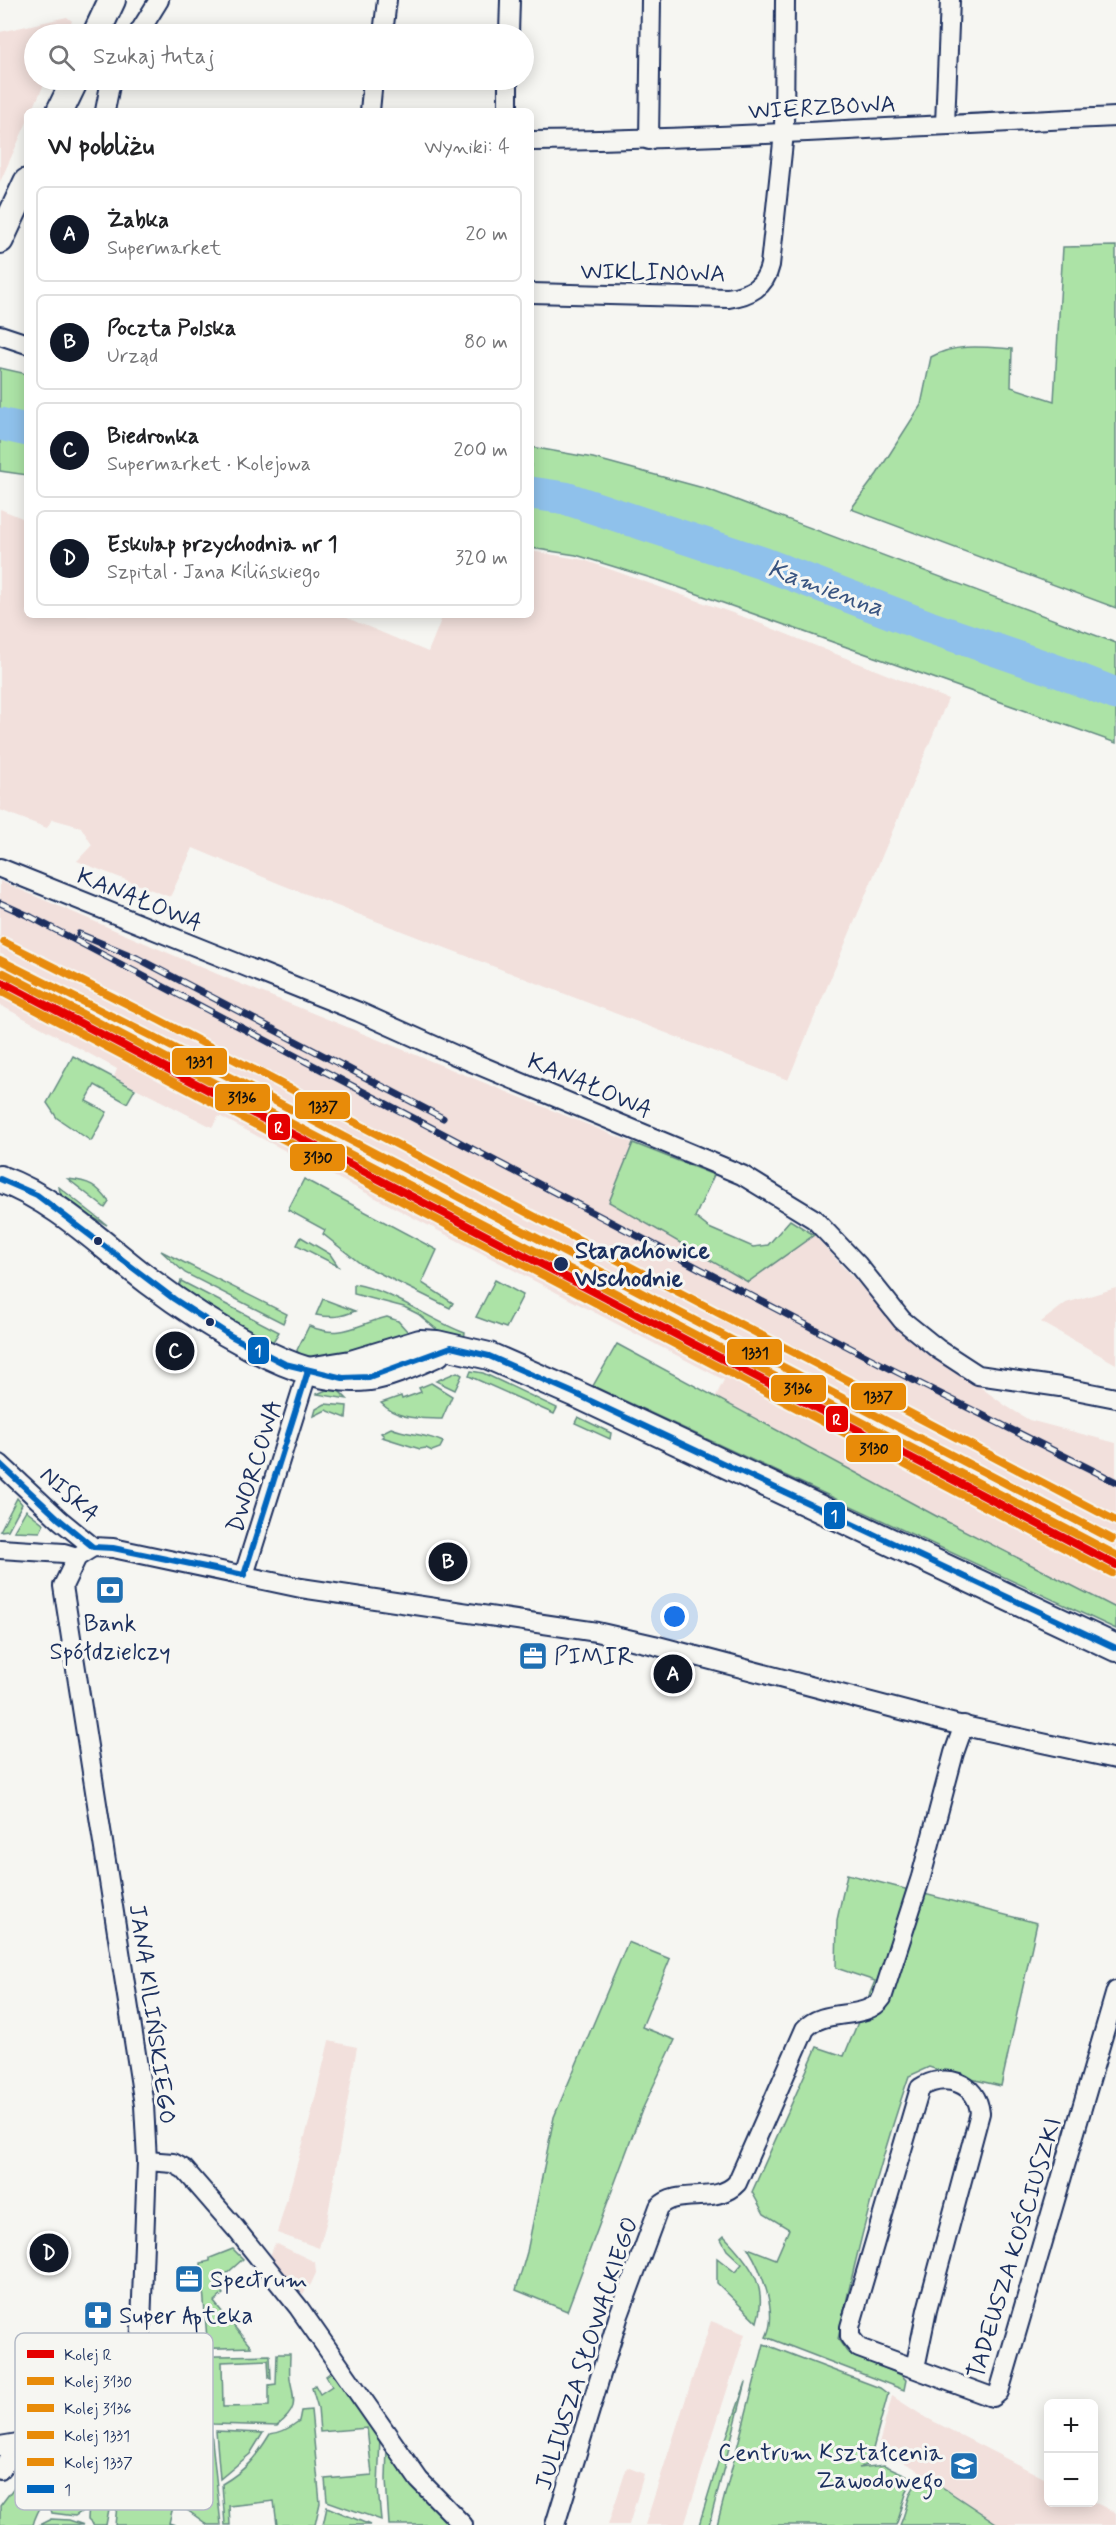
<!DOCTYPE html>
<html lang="pl">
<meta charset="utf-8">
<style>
body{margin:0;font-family:Mynerve,sans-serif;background:#f2f2f2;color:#202124}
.controls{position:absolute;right:18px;bottom:18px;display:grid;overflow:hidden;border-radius:9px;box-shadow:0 3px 15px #0003}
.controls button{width:54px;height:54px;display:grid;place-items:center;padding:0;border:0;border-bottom:2px solid #e0e0e0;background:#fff;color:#202124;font:30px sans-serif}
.you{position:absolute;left:675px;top:1617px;width:21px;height:21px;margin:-15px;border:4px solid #fff;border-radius:50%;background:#1a73e8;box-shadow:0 0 0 9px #1a73e833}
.badge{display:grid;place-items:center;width:39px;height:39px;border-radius:50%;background:#111827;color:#fff;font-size:20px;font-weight:700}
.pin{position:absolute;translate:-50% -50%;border:3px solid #fff;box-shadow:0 2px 6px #0006}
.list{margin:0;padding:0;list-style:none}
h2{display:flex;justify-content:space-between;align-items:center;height:78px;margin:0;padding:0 24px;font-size:26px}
h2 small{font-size:20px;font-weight:400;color:#757577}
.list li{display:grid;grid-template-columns:39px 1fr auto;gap:18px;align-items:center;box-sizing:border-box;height:96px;margin:0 12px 12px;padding:0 12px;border:2px solid #e0e0e0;border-radius:9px}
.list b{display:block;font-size:22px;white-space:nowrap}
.list p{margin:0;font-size:20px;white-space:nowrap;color:#757577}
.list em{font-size:20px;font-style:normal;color:#757577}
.icon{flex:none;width:33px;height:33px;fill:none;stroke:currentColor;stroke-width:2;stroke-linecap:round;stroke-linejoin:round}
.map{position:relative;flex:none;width:1116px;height:2525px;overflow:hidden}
.search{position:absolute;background:#fff;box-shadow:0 3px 15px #0003;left:24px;top:24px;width:510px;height:66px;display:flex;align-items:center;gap:15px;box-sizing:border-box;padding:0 21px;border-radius:33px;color:#757577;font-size:22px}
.panel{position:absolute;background:#fff;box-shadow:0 3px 15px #0003;left:24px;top:108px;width:510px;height:510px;border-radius:9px}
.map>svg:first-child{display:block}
.built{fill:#f2e0dc}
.green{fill:#ace3a6;stroke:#648982;stroke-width:1.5}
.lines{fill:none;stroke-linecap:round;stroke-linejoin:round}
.river{stroke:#8fc1eb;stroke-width:33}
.street-casing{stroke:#1b2f5e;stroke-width:22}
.secondary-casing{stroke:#1b2f5e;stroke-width:30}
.street{stroke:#f6f6f2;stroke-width:18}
.secondary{stroke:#f6f6f2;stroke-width:26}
.rail-casing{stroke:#1b2f5e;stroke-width:7}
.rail{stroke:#f6f6f2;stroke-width:4.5;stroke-dasharray:14;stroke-linecap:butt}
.bus-1-casing{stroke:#f6f6f2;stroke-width:10}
.bus-1{stroke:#0065bd;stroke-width:6}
.rail-1-casing{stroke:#f6f6f2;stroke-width:12}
.rail-2-casing{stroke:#f6f6f2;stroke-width:12}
.rail-3-casing{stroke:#f6f6f2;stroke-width:12}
.rail-4-casing{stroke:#f6f6f2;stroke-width:12}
.rail-5-casing{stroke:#f6f6f2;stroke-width:12}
.rail-1{stroke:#e50000;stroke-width:8}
.rail-2{stroke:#e88b09;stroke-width:8}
.rail-3{stroke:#e88b09;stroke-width:8}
.rail-4{stroke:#e88b09;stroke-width:8}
.rail-5{stroke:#e88b09;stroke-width:8}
.bus-dot{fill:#1b2f5e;stroke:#f6f6f2;stroke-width:2}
.labels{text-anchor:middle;stroke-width:6;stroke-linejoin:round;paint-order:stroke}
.street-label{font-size:24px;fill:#1b2f5e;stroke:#f6f6f2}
.stop-label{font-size:24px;font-weight:bold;fill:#1b2f5e;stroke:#f6f6f2;text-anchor:start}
.poi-label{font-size:24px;fill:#1b2f5e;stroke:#f6f6f2;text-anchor:start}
.water-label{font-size:26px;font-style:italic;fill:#385481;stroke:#f6f6f2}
.key{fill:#f6f6f2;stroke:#b4bac6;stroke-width:1.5}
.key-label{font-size:16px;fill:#1b2f5e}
.line-badge{stroke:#f6f6f2;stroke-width:2}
.badge-label{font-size:16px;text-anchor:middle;font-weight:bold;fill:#fff}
.pale-badge-label{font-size:16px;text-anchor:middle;font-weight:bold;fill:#111}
</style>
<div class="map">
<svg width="1116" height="2525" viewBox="0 0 1116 2525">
<rect width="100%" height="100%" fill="#f6f6f2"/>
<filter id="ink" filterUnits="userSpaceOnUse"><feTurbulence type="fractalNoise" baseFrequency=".0167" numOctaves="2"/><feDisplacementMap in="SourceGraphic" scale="12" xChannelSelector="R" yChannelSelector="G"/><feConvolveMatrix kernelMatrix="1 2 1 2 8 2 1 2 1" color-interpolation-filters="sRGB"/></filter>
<g filter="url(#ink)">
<g class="built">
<path d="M67,17L72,21L66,34H34V80H46L32,111H27V122L0,182V32Z"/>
<path d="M0,509L27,520V615H340L428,652L443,615H531V551L584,560L749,619L948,699L788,1080L280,884L193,848L170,897L77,861L92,845L81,827L52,819L47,828L0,810Z"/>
<path d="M0,881L236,982L633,1143L609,1202L747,1282L814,1235L896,1325L1006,1406L1029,1420L1116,1443V1608L938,1517L715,1398L724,1380L219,1116L212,1127L114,1077L117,1069L0,1005Z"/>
<path d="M1116,1288V1364L1041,1322L1066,1303Z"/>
<path d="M329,2041L357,2047L327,2220L319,2248L277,2233L310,2119Z"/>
<path d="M275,2243L315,2262L316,2273L311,2284L303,2294L270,2256Z"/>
<path d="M711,2321L745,2334L684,2525H645Z"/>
<path d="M892,2396L925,2417L1048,2480V2502H1094L1116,2513V2525H1000L921,2472L878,2448Z"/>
<path d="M627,2467L644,2474L629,2525H608Z"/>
</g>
<g class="green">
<path d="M1116,246V608L851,509L877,474L921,405L931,357C956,343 984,347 1012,349L1011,387L1054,401L1063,247Z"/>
<path d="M0,368L27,374V475L0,471Z"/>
<path d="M531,447L593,458L707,489L1116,643V743L664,582L576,555L531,548Z"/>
<path d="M73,1056L135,1089L127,1103L95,1085L86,1101L107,1112L91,1141L57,1118L47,1103Z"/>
<path d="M633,1143L714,1175L695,1217L709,1228L753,1247L768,1245L790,1220L814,1235L748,1282L609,1202Z"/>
<path d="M68,1179C89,1181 97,1185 109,1202L105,1208Z"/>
<path d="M304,1179L437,1250L422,1283L453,1303L450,1308L361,1264L323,1234L325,1230L288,1210Z"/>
<path d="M59,1187L107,1225C92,1216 60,1206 59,1187Z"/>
<path d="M301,1237L330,1254L338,1266L297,1245Z"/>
<path d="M161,1251L287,1314L283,1323L185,1273Z"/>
<path d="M495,1280L523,1295L506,1328L476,1317Z"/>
<path d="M181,1281L279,1332L272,1343L219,1315L179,1286Z"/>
<path d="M354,1284C394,1291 427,1319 465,1333L464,1338L440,1332L418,1314L404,1307L354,1294Z"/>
<path d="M323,1299L355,1311C341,1317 331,1318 316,1315Z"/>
<path d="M387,1317L398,1321L408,1332V1337C377,1348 331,1367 298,1354L297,1350L309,1326C342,1340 357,1324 387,1317Z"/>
<path d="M617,1344L938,1517L1116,1608V1629L593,1386Z"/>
<path d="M471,1371L483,1373L557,1408L554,1414L469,1376Z"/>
<path d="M457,1372L462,1375L455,1390L436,1381Z"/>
<path d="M431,1383L452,1396L442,1419C420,1418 397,1420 381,1403L401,1396L402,1399L421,1392L419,1388Z"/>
<path d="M331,1388L338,1390L347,1399L317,1394Z"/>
<path d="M325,1404L347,1406L346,1418L326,1410L314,1416L316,1409Z"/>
<path d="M578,1417L611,1433L610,1439L575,1423Z"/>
<path d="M391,1428C408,1435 426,1434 443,1442L440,1448L432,1451L426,1448L420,1449L382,1437L384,1436L381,1433Z"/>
<path d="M17,1498L22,1504L8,1530L0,1531Z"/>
<path d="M26,1510L44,1524L40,1532L14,1531Z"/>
<path d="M847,1874L1037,1923L1001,2086L950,2074L929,2067L909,2076C879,2162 857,2250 838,2339L847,2352L901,2375L906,2380L904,2390L766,2337C779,2313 761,2269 748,2248L776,2259L789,2229L764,2214L752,2192L817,2047L844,2056L875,1981L836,1968L837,1920Z"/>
<path d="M628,1942L670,1959L642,2027L675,2040L642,2110L567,2311L516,2290L527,2252L554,2117Z"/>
<path d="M724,2236C748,2261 769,2285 757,2322L717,2283V2258L735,2272L742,2264L727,2250L721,2239Z"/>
<path d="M233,2249L243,2259L215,2284L223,2294L214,2302L251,2347L161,2350V2342L207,2339L201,2263L210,2261V2258Z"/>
<path d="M764,2344L880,2388L888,2394L873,2449L868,2456L866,2465L859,2468L884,2465L913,2478C904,2493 903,2509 896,2525H717Z"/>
<path d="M277,2354H290C290,2362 289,2371 290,2379C295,2403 298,2409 277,2426L213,2424L184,2416L160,2395L162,2357L270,2355L271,2379L269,2378L268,2360L222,2362L223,2407L269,2406V2385L276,2384Z"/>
<path d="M334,2370L380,2437L378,2488L381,2520L327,2501L325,2479L372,2475L367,2428L320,2432L318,2408L312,2388L315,2385L320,2394L332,2386L326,2376Z"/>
<path d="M746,2382L709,2525H699L720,2456Z"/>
<path d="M156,2400L182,2423L211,2431L221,2525H208L180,2505L152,2492L150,2465H153L156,2486L200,2485L198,2438H155L153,2458L145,2460L146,2489L120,2481L127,2422L155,2406Z"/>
<path d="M311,2410L320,2503L315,2525H277L274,2501L229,2506L230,2525H225L222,2484C246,2470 256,2457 270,2434C281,2433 290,2428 299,2421L301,2411Z"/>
<path d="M216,2431L263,2433L250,2454L220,2479Z"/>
<path d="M387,2448L453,2525H389L386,2479Z"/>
<path d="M46,2455L59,2470C55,2490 38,2504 33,2525H0V2506L18,2482Z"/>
<path d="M924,2475L999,2525H900C910,2503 905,2494 924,2475Z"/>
<path d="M111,2486L113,2488L106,2525H94L88,2519L89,2503Z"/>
<path d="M119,2486L173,2507L169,2523L175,2525H115Z"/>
<path d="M55,2498L77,2502L81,2506V2512L75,2516L52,2513L50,2506Z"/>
<path d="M327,2507L370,2525H323Z"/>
<path d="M51,2519L69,2520L84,2525H39Z"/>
</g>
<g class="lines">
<g class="river">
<path d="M0,424L27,430"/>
<path d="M531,493L565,498L762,563L929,627L1060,672L1116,694"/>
</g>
<g class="street-casing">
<g id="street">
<path d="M138,34L159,0"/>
<path d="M383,34L387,0"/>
<path d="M509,34L510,0"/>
<path d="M105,111L111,80"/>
<path d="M370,111L373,80"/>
<path d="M508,111V80"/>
<path d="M945,124L950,0"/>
<path d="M649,140L651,0"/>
<path d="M531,141C726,139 921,125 1116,117"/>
<path d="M531,293L728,298C750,295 765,287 770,265L784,133L785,0"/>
<path d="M0,335L27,344"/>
<path d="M0,868L359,1012L455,1055L742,1175L814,1219L858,1265L902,1320L938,1349L978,1375L1060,1387L1116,1398"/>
<path d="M0,1464L60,1520L93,1547L113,1548L301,1588L597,1632L654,1645L955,1724L1116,1759"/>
<path d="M0,1549L64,1553L77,1557"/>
<path d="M244,1575L308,1371"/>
<path d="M147,2161L173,2163L184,2169L236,2229L299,2308L419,2480L463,2525"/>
<path d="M915,2368L927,2310L980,2113C977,2082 945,2072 920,2088L850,2327V2337L859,2348L989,2396L993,2397L999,2392L1116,1991"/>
<path d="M0,2446L24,2442"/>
<path d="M0,2470L24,2442L114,2387L132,2372L140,2353L147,2161L144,2105L63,1586L77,1557L93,1547"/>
<path d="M555,2525L619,2315L659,2207C678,2187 716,2206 737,2183L805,2029C824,2007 866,2022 882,1998L921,1877L954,1753L964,1725"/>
</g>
</g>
<g class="secondary-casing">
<g id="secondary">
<path d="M96,34L112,0"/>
<path d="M60,111L75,80"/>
<path d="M0,240L27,182"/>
<path d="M0,1179C58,1200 101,1245 149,1281C182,1306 216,1328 252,1347C288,1366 328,1382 369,1377C389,1375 418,1361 437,1353"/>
<path d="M308,1371L351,1364L420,1343L437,1344L489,1356L576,1394L1116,1648"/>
</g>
</g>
<use href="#street" class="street"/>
<use href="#secondary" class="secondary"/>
<g class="rail-casing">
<g id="rail">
<path d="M0,903L31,917L883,1365L1116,1482"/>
<path d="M79,934L137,958L443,1118"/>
</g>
</g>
<use href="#rail" class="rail"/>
<g class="bus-1-casing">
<g id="bus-1">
<path d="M0,1179L37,1195L174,1299L231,1336L285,1364L343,1378L369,1377L451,1347L489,1356L576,1394L1116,1648"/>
<path d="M0,1464L60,1520L93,1547L113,1548L244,1575L308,1371"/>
</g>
</g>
<use href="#bus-1" class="bus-1"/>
<g class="rail-1-casing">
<path id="rail-1" d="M0,981L1116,1565"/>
</g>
<g class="rail-2-casing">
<path id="rail-2" d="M0,991L1112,1573"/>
</g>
<g class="rail-3-casing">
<path id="rail-3" d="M4,973L1116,1555"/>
</g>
<g class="rail-4-casing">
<path id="rail-4" d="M0,960L151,1036L1112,1539"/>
</g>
<g class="rail-5-casing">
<path id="rail-5" d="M4,942L159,1020L1116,1521"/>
</g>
<use href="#rail-1" class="rail-1"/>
<use href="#rail-2" class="rail-2"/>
<use href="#rail-3" class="rail-3"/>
<use href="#rail-4" class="rail-4"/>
<use href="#rail-5" class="rail-5"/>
</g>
</g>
<defs>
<g id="bank-square" transform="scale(1.5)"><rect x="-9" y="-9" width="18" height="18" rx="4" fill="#1f6fb2" stroke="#f6f6f2"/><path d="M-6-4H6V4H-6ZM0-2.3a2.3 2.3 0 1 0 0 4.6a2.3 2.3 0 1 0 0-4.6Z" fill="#fff"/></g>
<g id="office-square" transform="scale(1.5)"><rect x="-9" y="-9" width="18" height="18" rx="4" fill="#1f6fb2" stroke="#f6f6f2"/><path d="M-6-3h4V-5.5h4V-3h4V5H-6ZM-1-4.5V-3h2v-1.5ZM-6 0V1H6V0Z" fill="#fff"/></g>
<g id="pharmacy-square" transform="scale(1.5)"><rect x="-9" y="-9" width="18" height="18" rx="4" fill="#1f6fb2" stroke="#f6f6f2"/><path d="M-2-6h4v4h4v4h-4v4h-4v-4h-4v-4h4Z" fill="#fff"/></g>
<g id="school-square" transform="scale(1.5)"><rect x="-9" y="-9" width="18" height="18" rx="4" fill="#1f6fb2" stroke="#f6f6f2"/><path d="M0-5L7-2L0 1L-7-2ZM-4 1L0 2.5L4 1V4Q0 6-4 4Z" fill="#fff"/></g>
</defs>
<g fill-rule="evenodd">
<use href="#bank-square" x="110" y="1590"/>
<use href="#office-square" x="533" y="1656"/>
<use href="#office-square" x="189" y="2279"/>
<use href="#pharmacy-square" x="98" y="2315"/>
<use href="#school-square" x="964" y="2466"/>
</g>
<g class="bus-dot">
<circle cx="98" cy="1241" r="5"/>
<circle cx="561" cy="1264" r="8"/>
<circle cx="210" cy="1322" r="5"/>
</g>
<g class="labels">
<g class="street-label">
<text transform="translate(822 107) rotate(-3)" y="8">WIERZBOWA</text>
<text transform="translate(653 272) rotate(1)" y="8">WIKLINOWA</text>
<text transform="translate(140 899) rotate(22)" y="8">KANAŁOWA</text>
<text transform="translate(590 1085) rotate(23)" y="8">KANAŁOWA</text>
<text transform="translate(254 1466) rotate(-73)" y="8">DWORCOWA</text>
<text transform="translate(70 1494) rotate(42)" y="8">NISKA</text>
<text transform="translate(153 2014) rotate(82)" y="8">JANA KILIŃSKIEGO</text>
<text transform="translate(1014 2248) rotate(-73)" y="8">TADEUSZA KOŚCIUSZKI</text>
<text transform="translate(586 2353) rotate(-72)" y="8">JULIUSZA SŁOWACKIEGO</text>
</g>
<g class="stop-label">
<text x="575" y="1258">Starachowice<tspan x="575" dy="28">Wschodnie</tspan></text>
</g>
<g class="poi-label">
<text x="110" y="1631" text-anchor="middle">Bank<tspan x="110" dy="28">Spółdzielczy</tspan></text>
<text x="554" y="1664">PIMIR</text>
<text x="210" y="2287">Spectrum</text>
<text x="119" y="2323">Super Apteka</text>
<text x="943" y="2460" text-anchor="end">Centrum Kształcenia<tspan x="943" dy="28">Zawodowego</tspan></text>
</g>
<g class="water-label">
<text transform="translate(826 587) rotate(20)" y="9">Kamienna</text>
</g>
</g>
<rect x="15" y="2333" width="198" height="177" rx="9" class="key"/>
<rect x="27" y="2350" width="27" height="8" fill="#e50000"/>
<rect x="27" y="2377" width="27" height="8" fill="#e88b09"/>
<rect x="27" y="2404" width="27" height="8" fill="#e88b09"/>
<rect x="27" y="2431" width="27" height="8" fill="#e88b09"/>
<rect x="27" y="2458" width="27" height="8" fill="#e88b09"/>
<rect x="27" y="2485" width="27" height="8" fill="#0065bd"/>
<g class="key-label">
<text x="64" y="2360">Kolej R</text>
<text x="64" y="2387">Kolej 3130</text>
<text x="64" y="2414">Kolej 3136</text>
<text x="64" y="2441">Kolej 1331</text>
<text x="64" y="2468">Kolej 1337</text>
<text x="64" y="2495">1</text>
</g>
<g class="line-badge">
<rect x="171" y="1047" width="57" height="29" rx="6" fill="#e88b09"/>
<rect x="214" y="1083" width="57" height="29" rx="6" fill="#e88b09"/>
<rect x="294" y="1091" width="57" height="29" rx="6" fill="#e88b09"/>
<rect x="267" y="1113" width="24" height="28" rx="6" fill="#e50000"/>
<rect x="289" y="1143" width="57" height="29" rx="6" fill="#e88b09"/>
<rect x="247" y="1336" width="23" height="29" rx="6" fill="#0065bd"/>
<rect x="726" y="1338" width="57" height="28" rx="6" fill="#e88b09"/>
<rect x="770" y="1374" width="57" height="29" rx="6" fill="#e88b09"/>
<rect x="850" y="1382" width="57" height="29" rx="6" fill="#e88b09"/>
<rect x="825" y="1405" width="24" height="28" rx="6" fill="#e50000"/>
<rect x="845" y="1434" width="57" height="29" rx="6" fill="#e88b09"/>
<rect x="823" y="1501" width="23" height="29" rx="6" fill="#0065bd"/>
</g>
<g class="badge-label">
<text x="279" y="1133">R</text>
<text x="258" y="1356">1</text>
<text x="837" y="1425">R</text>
<text x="834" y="1521">1</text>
</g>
<g class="pale-badge-label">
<text x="199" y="1067">1331</text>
<text x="242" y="1103">3136</text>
<text x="323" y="1112">1337</text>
<text x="318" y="1163">3130</text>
<text x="755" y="1358">1331</text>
<text x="798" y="1394">3136</text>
<text x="878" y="1402">1337</text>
<text x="874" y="1454">3130</text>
</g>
</svg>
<div class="controls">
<button>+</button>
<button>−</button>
</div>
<div class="you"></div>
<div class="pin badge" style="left:673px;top:1674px">A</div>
<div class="pin badge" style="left:448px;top:1562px">B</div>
<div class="pin badge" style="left:175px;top:1351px">C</div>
<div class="pin badge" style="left:49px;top:2253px">D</div>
<div class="search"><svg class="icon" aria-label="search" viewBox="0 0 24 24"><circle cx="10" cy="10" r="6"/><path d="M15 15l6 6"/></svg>Szukaj tutaj</div>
<section class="panel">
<h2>W pobliżu<small>Wyniki: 4</small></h2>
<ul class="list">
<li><span class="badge">A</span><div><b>Żabka</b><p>Supermarket</p></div><em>20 m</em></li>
<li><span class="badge">B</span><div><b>Poczta Polska</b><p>Urząd</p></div><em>80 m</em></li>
<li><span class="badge">C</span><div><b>Biedronka</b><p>Supermarket · Kolejowa</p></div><em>200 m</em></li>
<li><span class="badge">D</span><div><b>Eskulap przychodnia nr 1</b><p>Szpital · Jana Kilińskiego</p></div><em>320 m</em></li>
</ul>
</section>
</div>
